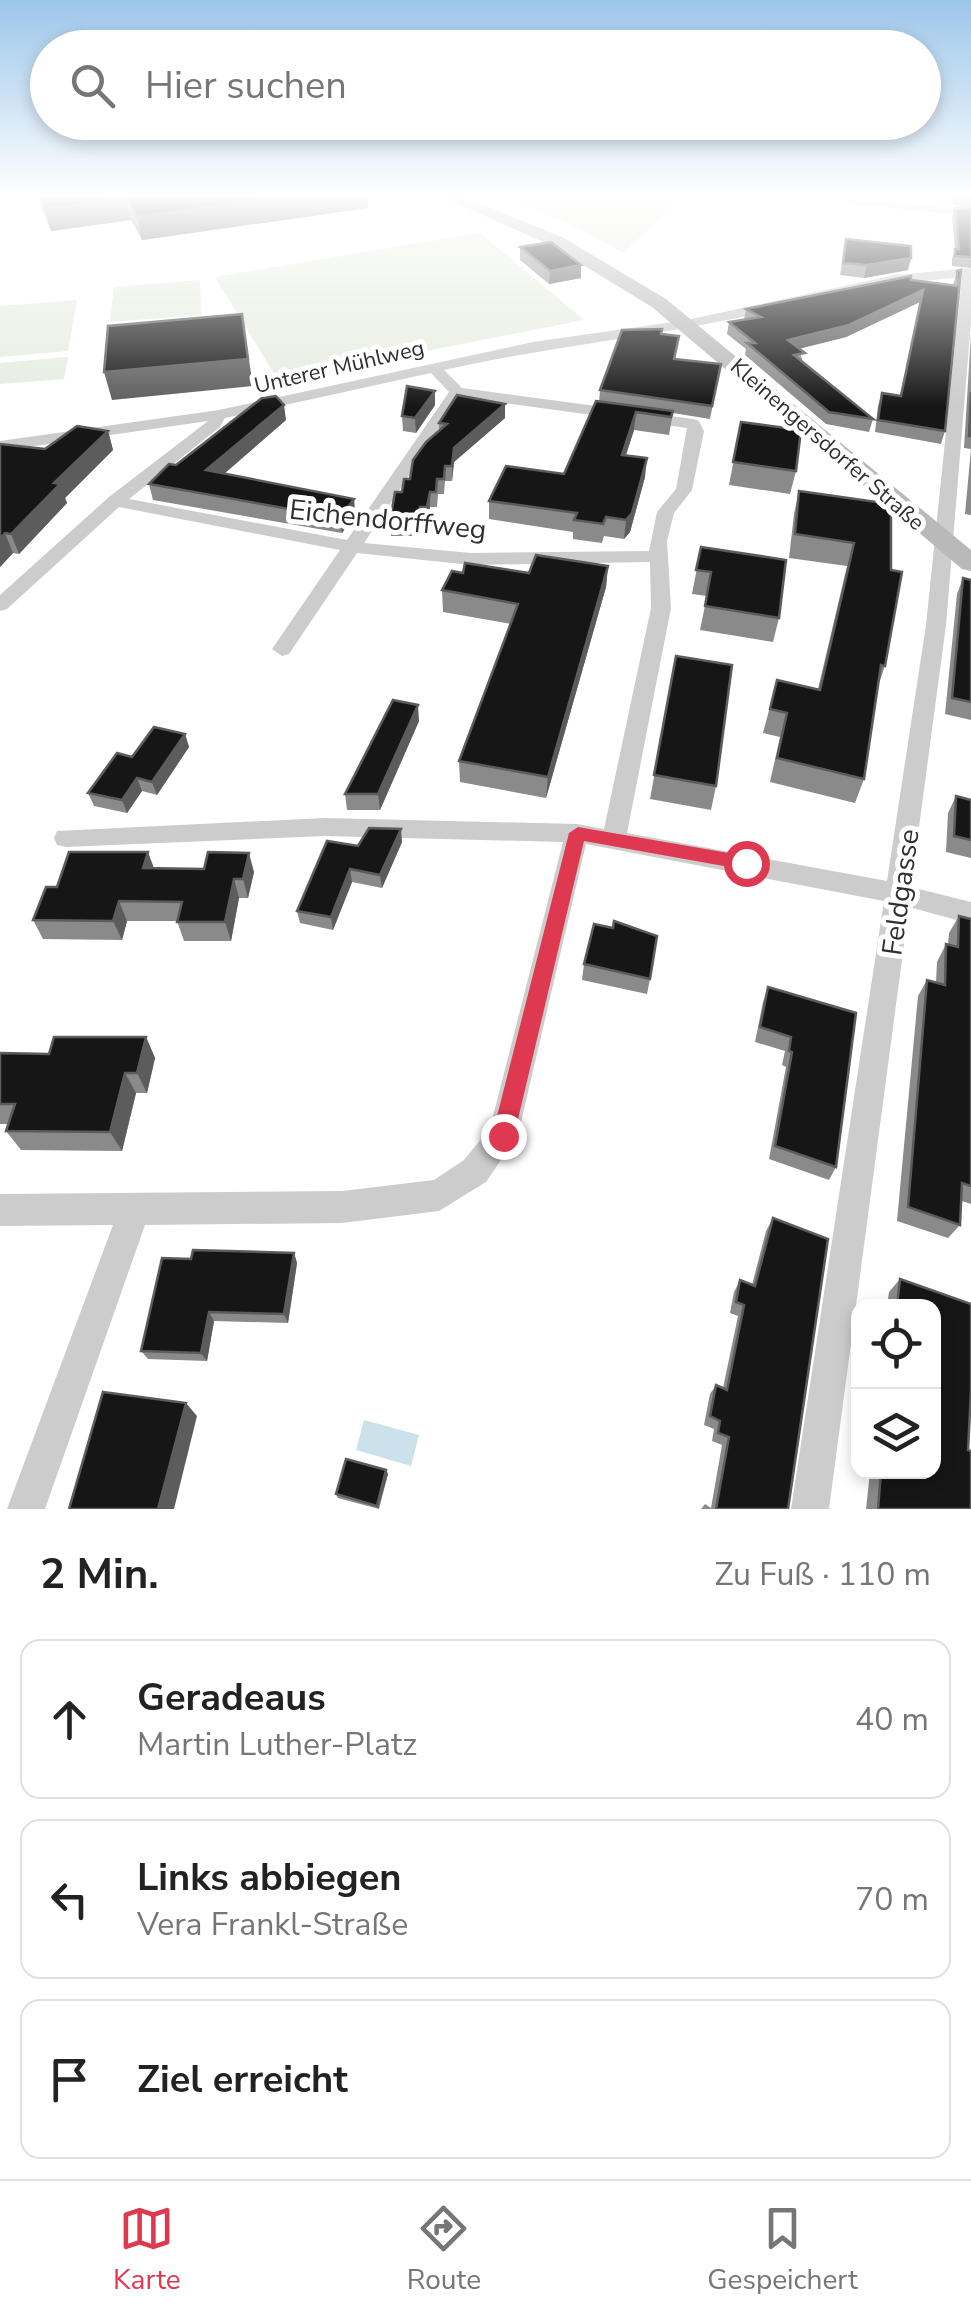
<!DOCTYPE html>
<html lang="de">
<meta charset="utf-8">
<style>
body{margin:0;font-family:"Nunito Sans",sans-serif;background:#f6f6f6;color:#222}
.controls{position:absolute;right:30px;bottom:30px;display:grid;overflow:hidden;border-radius:20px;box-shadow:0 5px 15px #0003}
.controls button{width:90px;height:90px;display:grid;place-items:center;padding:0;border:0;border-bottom:2px solid #e0e0e0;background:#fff;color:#222;font:50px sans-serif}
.stop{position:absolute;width:30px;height:30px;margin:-22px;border:8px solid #df3851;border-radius:50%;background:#fff}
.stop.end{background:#df3851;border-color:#fff;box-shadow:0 2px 10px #0008}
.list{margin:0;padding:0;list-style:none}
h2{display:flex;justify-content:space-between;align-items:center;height:130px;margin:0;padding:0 40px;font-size:42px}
h2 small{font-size:32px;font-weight:400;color:#767676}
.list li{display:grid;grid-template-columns:65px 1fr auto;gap:30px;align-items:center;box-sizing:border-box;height:160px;margin:0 20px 20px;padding:0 20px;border:2px solid #e0e0e0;border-radius:20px}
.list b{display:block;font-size:38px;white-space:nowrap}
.list p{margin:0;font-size:32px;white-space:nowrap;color:#767676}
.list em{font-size:32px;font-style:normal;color:#767676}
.icon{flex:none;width:55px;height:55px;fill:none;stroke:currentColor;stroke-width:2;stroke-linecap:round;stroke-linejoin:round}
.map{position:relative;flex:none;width:971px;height:1509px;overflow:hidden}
.search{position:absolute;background:#fff;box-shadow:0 5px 15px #0003;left:30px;right:30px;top:30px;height:110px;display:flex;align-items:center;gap:25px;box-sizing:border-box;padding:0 35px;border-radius:55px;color:#767676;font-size:38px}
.sheet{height:670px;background:#fff}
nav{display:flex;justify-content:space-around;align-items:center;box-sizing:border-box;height:140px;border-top:2px solid #e0e0e0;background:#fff;font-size:28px;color:#767676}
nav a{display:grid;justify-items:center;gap:5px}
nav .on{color:#df3851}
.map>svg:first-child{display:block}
.green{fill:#e6ecde}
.water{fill:#cbe1eb}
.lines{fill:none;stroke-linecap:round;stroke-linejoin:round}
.street{fill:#ccc;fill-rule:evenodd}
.secondary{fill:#b9b9b9;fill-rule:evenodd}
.wall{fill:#8a8a8a}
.shaded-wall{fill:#5c5c5c}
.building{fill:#161616;stroke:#5c5c5c;stroke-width:2.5}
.route{fill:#df3851}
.labels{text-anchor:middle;stroke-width:10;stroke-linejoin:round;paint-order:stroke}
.far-street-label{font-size:22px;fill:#2f2f2f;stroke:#fff}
.street-label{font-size:28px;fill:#2f2f2f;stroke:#fff}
</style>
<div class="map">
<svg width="971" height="1509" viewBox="0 0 971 1509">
<rect width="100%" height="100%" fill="#fff"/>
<g class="green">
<path d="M493,196H683L624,253L564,221Z"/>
<path d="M480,233L584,320L278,380L215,277Z"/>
<path d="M200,280L201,315L110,322L114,287Z"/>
<path d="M77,300L68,351L0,357V306Z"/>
<path d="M68,357L64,379L0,384V363Z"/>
</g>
<path class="water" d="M364,1420L419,1435L411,1466L356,1450Z"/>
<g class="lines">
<g class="street">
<path d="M847,199L971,210V216L851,204Z"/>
<path d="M971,268V322L946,625L911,887L971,902V924L909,907L829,1509H791L884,901L586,844L518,1135L486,1182L439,1211L342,1223L145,1225L45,1509H7L113,1225L0,1226V1194L342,1191L434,1180L464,1160L490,1128L563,842L325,836L66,847L57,845L54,838L57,831L325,818L577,824L604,829L651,608L650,562L471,565L357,553L289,654L282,656L272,649L340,550L119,507L7,609L0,611V595L109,497L208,421L0,451V441L219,410L533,342L687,320L895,275ZM962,277L926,625L887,881L627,833L671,608L667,541L674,513L692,490L704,431L699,421L693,419L462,388L444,370C524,352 604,342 685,328C778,312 868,285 962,277ZM431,373L449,392L347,540L129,499L220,427L225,418ZM461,397L687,428L676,489L657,512L649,551L471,553L364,543Z"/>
</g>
<path class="secondary" d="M440,196H462L564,238L666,299L971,550V571L962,569L652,307L552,246Z"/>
</g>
<g class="wall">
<path d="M37,196H367L368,208L142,240L131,220L51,231Z"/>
<path d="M950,196H971V268L952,266V259L955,249L952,218L955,208L969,209L951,204Z"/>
<path d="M846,239L908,270L864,278L840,275Z"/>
<path d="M520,247L581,278L549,284L520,260Z"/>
<path d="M961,270L945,431L941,444L875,432L878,406L882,393L900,396L920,302L846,337L799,349L803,362L873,419L869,432L826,424L745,355L746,349L727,334L729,322L744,320L746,309L911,280L953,285L957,271Z"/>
<path d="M971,333V515L965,514L971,449L964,448Z"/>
<path d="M661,334L677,348L675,359L721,364L710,419L673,413L669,435L634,430L626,455L645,477L630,532L624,539L604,536L602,543L573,539V532L489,519V501L564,474L599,402L600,390Z"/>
<path d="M435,391V405L416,433L403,431L402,416Z"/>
<path d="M505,418L454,462L452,481H445L444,494H438L437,507H430L428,522H420L419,536H391L390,521L402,492L439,431V423Z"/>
<path d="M286,420L224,474L354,499L355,514L342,533L153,500L149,484L176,465Z"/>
<path d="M741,422L796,471L790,494L729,485Z"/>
<path d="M108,431L113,450L65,498L67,503L19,554L13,553L0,567V444L45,449Z"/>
<path d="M799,491L891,504L885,666L878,686L864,779L855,803L770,782L780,737L763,733L777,680L818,689L847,566L789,558L794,514Z"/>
<path d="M701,547L779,618L773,642L700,630L707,596L692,594Z"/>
<path d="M608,566L606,587L546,798L460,782L459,761L511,624L443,612L442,590L463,573H529Z"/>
<path d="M963,578L971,580V720L945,714L957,594Z"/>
<path d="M676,656L716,786L711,810L650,799Z"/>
<path d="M419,721L380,810H347L345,794Z"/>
<path d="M185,734L189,747L157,795L142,791L127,813L94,806L88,793L132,757Z"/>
<path d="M956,796L971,800V858L946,852L948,813Z"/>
<path d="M402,842L382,888L352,882L333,930L300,923L297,911L358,846Z"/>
<path d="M154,868L254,872L248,898H239L231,941H184L177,921H127L122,940L43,939L33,920L57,887Z"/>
<path d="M959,916L971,919V1204L962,1201L960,1225L948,1238L897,1221L918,996L927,980L936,982L937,962L946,944L948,945L949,933Z"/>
<path d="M613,928L650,979L647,994L582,980L584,964Z"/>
<path d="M768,987L856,1013L836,1167L829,1180L769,1159L786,1067L782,1065L785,1051L755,1042L763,1002Z"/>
<path d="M146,1037L155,1058L147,1093H136L122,1151L21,1150L6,1131L8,1124H0V1053L49,1054Z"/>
<path d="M773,1218L788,1509H701L705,1504L711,1508L722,1445L712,1441L714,1429L704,1425L710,1394L716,1385L723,1388L738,1316L730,1313L734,1292L740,1280L752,1285L766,1231Z"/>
<path d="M294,1253L297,1263L288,1323L214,1321L207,1361L148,1359L141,1351L191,1259Z"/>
<path d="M900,1279L971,1304V1406L968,1450L971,1509H866L870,1472H934V1306H887L889,1292Z"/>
<path d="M386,1470L388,1474L379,1509L338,1498L336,1494Z"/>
</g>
<g class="shaded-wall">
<path d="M290,196H367L368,208L142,240L137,217Z"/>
<path d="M126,198L131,220L51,231L45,209Z"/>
<path d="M911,258L908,270L864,278L867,265Z"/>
<path d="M581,265V278L549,284L550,271Z"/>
<path d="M923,290L920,302L846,337L785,352L788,340Z"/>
<path d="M242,314L253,386L112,400L104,372Z"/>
<path d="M435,391V405L416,433L415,418Z"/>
<path d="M505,404V418L454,462L452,481V466L454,448Z"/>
<path d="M284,405L286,420L210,486L206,470Z"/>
<path d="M636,412L634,430L620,473L622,455Z"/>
<path d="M108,431L113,450L65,498L67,503L19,554L11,534L54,483Z"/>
<path d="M647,458L645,477L630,532L624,539L626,520Z"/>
<path d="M430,492V507L428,522L427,507Z"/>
<path d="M354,499L355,514L342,533L340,518Z"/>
<path d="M5,533L13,553L0,567V539Z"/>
<path d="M608,566L606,587L546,798L548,777Z"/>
<path d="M418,705L419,721L380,810L378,794Z"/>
<path d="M185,734L189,747L157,795L152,782Z"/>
<path d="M137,778L142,791L127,813L122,800Z"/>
<path d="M401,829L402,842L382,888L380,875Z"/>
<path d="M148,852L155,871L143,868Z"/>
<path d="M249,853L254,872L248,898L243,879Z"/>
<path d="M350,869L352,882L333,930L331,917Z"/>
<path d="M234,879L239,898L231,941L225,922Z"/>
<path d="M119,901L127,921L122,940L113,921Z"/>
<path d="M146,1037L155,1058L147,1093L137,1073Z"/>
<path d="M125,1073L136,1093L122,1151L110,1132Z"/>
<path d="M294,1253L297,1263L288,1323L284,1314Z"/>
<path d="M209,1312L214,1321L207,1361L201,1353Z"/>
<path d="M186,1403L197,1416L174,1509H158Z"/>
<path d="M386,1470L388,1474L378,1509L377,1506Z"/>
</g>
<g class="building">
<path d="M40,196H290L137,217L126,198L45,209Z"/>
<path d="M955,208L971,209V257L955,256V249H959Z"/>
<path d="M846,239L911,246V258L867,265L843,263Z"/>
<path d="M551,242L581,265L550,271L520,247Z"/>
<path d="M961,270L945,431L878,420L882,393L901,396L923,290L849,325L788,340L805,353L794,355L873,419L829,412L747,343H755L729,322L761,317L746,309L911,276V280L958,286L957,271Z"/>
<path d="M242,314L248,359L104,372L108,326Z"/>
<path d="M662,329L661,334L679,336L674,359L721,364L712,406L600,390L622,330Z"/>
<path d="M407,386L435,391L415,418L402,416Z"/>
<path d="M971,392V436H969Z"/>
<path d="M457,395L505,404L454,448L452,466H445L444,479H437L436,492H430L427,507H420L419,522L390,521L395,492H402L404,479H410L413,460L426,442L447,424L439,423Z"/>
<path d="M276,396L284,405L206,470L354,499L340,518L149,484L169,464L176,465L262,398Z"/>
<path d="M596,401L673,411L671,417L636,412L622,455L647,458L632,513L626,520L606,517L603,524L574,520L577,513L489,501L506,466L564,474Z"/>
<path d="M741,422L801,430L796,471L733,462Z"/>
<path d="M77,426L108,431L54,483L60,484L11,534L5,533L0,539V444L45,449Z"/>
<path d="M799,491L891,504V570L902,572L885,666L881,665L864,779L777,758L787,713L770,709L777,680L820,690L854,543L795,534Z"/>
<path d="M701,547L786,560L779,618L705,606L711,572L696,570Z"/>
<path d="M536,555L608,566L548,777L459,761L518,604L442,590L452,571L463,573L465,563L529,573Z"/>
<path d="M963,578L971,580V702L952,698Z"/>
<path d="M676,656L732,665L716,786L654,775Z"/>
<path d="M393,700L418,705L378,794H345Z"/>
<path d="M154,727L185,734L152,782L137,778L122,800L88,793L117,753L132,757Z"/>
<path d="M956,796L971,800V840L954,836Z"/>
<path d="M369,828L401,829L380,875L350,869L331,917L297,911L327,841L358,846Z"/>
<path d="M69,852H148L143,868L204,869L208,852L249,853L243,879H234L225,922H177L182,902L119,901L113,921L33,920L46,887H57Z"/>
<path d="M959,916L971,919V1186L962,1183L960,1225L908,1207L927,980L945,985L946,944L958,947Z"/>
<path d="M614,921L657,936L650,979L584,964L594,924L613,928Z"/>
<path d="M768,987L856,1013L836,1167L775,1146L792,1052L789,1051L791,1037L760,1027Z"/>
<path d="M54,1037H146L137,1073H125L110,1132L6,1131L15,1104H0V1053L49,1054Z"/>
<path d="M773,1218L828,1239L788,1509H716L729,1437L718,1433L720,1421L710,1416L716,1385L727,1390L744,1305L736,1302L740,1280L755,1286Z"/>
<path d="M193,1250L294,1253L284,1314L209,1312L201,1353L141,1351L162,1258L191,1259Z"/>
<path d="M900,1279L971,1304V1390L968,1450L971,1451V1509H878L881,1472H934V1306H897Z"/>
<path d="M103,1392L186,1403L158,1509H69Z"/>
<path d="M346,1459L386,1470L377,1506L336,1494Z"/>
</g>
<linearGradient id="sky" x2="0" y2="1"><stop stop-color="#9cc6e9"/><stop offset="0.48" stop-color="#fff"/><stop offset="1" stop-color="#fff" stop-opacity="0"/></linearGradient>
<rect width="971" height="407" fill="url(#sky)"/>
<path class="route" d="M578,827L746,856L755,863L746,870L584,841L514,1136L503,1146L492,1136L569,833Z"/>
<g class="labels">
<g class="far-street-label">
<text transform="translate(339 366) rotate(-13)" y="8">Unterer Mühlweg</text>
<text transform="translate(828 444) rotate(41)" y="8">Kleinengersdorfer Straße</text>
</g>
<g class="street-label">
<text transform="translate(388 519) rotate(6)" y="10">Eichendorffweg</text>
<text transform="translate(900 892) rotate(-82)" y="10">Feldgasse</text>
</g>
</g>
</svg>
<div class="controls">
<button><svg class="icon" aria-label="locate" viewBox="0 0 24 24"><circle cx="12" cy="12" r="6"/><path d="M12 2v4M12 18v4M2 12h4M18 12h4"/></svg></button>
<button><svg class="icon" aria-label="layers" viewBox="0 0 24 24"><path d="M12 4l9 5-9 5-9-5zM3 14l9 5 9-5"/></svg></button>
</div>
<div class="stop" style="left:746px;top:863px"></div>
<div class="stop end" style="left:503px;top:1136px"></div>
<div class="search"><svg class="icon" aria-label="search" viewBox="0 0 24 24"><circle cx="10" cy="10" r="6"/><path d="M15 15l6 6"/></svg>Hier suchen</div>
</div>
<section class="sheet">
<h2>2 Min.<small>Zu Fuß · 110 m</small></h2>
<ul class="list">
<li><svg class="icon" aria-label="ahead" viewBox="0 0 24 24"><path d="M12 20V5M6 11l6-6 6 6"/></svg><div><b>Geradeaus</b><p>Martin Luther-Platz</p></div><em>40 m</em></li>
<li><svg class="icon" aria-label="left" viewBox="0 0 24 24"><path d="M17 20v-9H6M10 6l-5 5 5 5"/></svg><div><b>Links abbiegen</b><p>Vera Frankl-Straße</p></div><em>70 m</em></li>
<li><svg class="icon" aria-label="arrive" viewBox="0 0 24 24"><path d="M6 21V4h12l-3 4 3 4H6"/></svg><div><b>Ziel erreicht</b></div></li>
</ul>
</section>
<nav>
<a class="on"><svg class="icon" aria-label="map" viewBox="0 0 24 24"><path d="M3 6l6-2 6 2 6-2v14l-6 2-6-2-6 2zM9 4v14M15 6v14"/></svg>Karte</a>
<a><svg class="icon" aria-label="directions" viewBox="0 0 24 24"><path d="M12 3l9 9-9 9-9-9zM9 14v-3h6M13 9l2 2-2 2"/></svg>Route</a>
<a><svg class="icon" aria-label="saved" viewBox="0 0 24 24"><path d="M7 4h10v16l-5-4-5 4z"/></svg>Gespeichert</a>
</nav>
